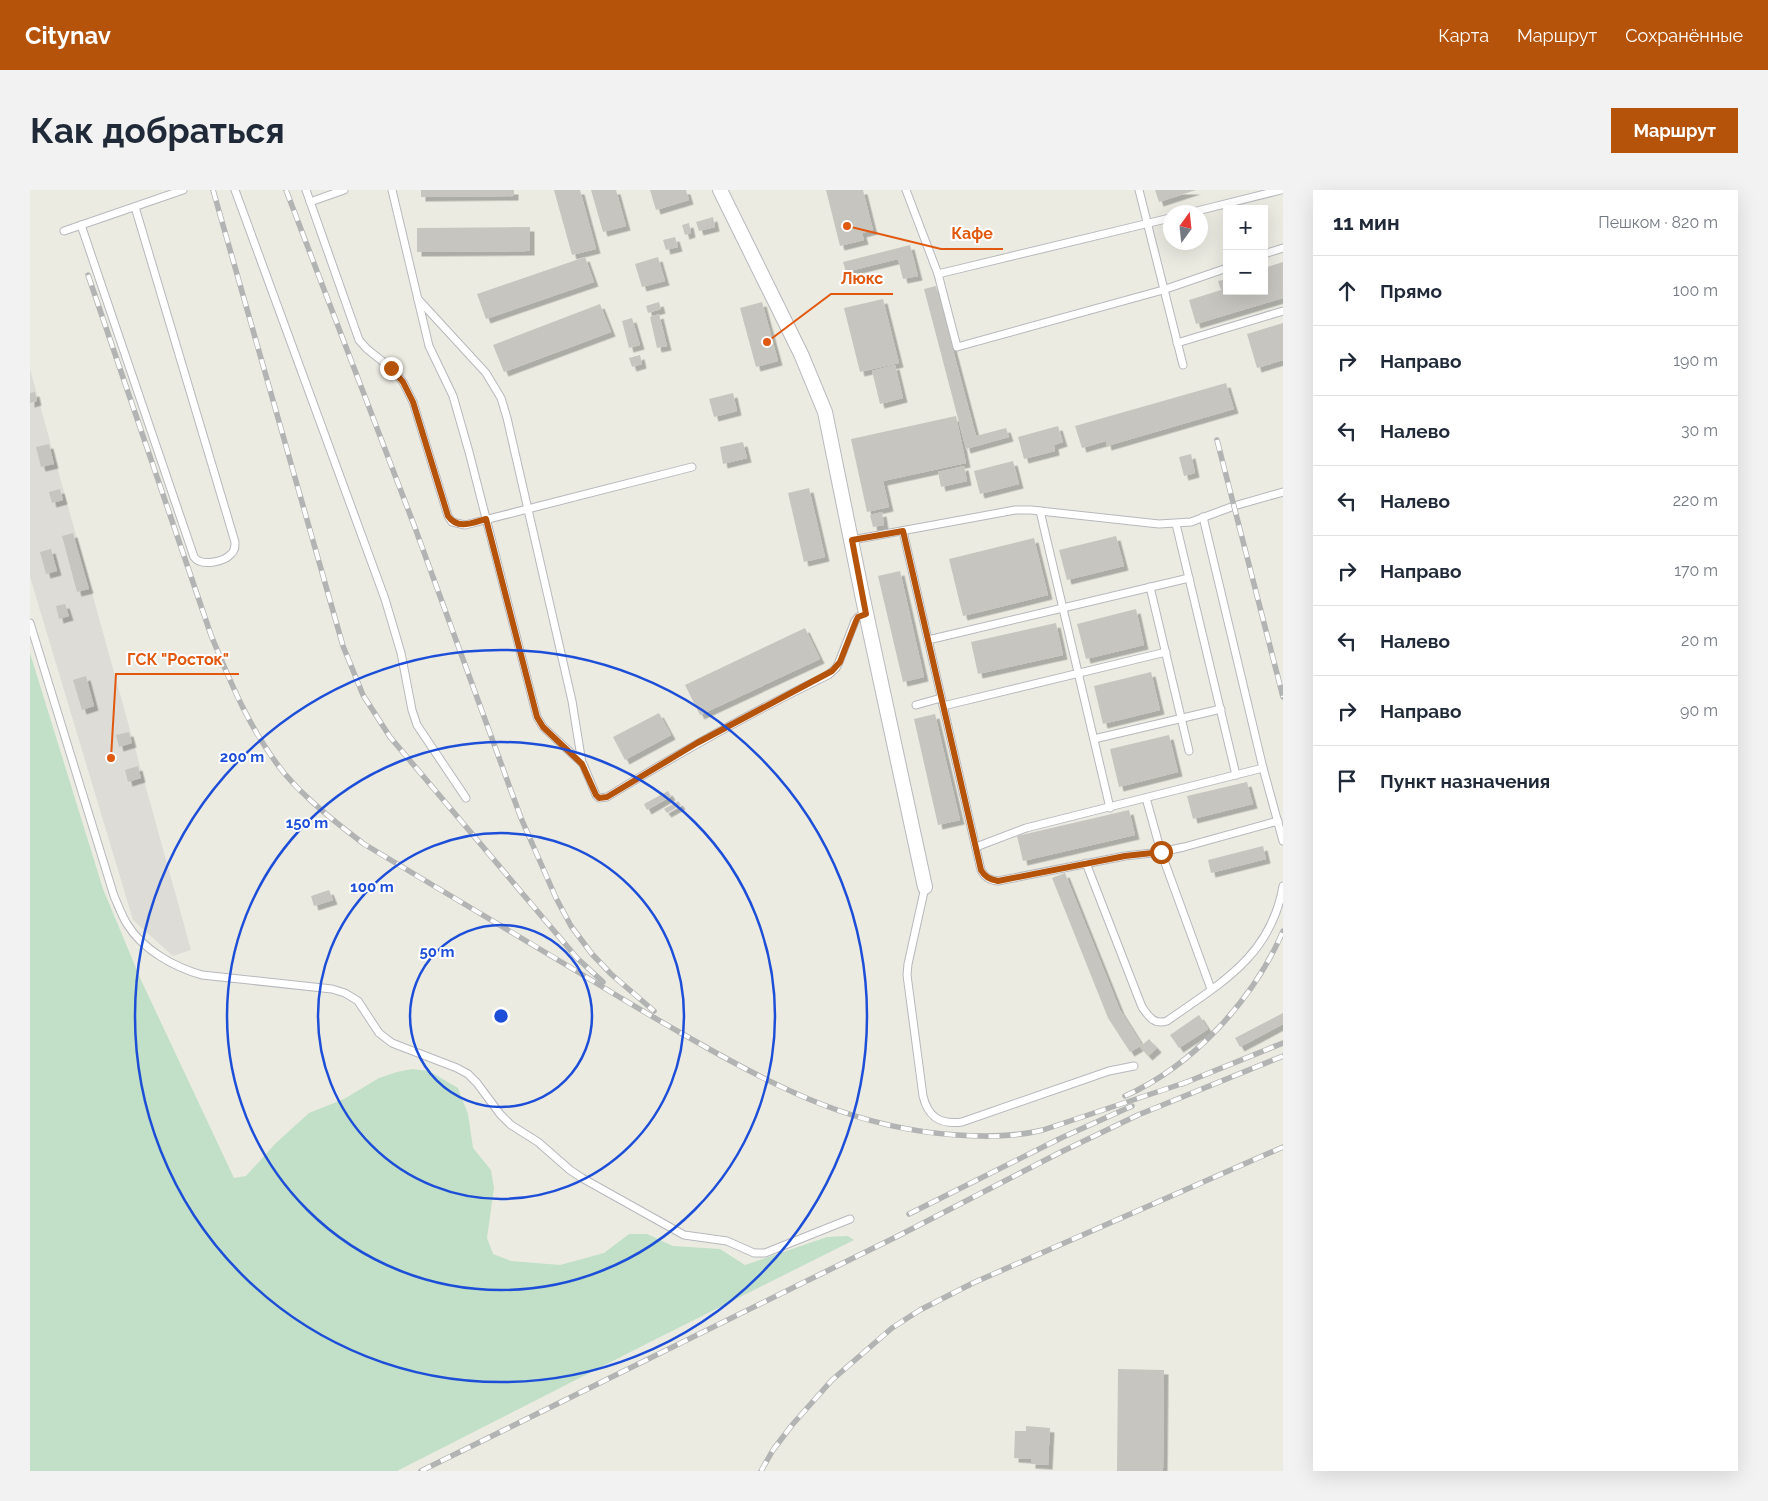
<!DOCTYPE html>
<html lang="ru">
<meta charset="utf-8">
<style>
body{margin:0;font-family:Raleway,sans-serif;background:#f2f2f3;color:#1f2937}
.controls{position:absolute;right:15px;top:15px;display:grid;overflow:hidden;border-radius:0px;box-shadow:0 5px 20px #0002}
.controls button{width:45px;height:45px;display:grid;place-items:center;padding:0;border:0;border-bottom:1px solid #e0e1e3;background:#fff;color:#1f2937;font:25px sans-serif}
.compass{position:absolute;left:1133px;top:15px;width:45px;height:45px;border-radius:50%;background:#fff;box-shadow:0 5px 20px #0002;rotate:15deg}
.stop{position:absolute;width:15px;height:15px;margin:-11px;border:4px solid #b45309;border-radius:50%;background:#fff}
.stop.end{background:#b45309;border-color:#fff;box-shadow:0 1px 5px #0008}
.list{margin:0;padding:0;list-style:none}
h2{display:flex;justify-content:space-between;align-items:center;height:65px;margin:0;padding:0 20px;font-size:21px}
h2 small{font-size:16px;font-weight:400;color:#747a83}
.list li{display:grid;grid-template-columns:32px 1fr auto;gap:15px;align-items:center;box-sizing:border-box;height:70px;padding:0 20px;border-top:1px solid #e0e1e3}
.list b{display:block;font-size:19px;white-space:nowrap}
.list em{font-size:16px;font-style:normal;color:#747a83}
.icon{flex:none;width:28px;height:28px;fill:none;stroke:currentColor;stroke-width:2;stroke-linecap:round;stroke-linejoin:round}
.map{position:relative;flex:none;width:1253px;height:1281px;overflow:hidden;border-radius:0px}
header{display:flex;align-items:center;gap:30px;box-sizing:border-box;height:70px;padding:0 25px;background:#b45309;color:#fff}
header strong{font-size:24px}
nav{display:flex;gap:28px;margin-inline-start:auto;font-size:18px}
.intro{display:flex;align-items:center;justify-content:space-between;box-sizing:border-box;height:120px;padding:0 30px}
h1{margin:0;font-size:35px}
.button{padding:12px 22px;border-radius:0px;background:#b45309;color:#fff;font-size:18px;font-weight:700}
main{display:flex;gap:30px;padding:0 30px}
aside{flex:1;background:#fff;border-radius:0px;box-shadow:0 5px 20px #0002}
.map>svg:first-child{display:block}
.industrial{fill:#dddcd6}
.green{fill:#c1e0c7}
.building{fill:#c7c5bf;filter:url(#shadow)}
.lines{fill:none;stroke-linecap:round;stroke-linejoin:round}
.service-casing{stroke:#b7b8bd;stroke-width:9}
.minor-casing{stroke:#b7b8bd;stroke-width:16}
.service{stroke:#fff;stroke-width:7}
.minor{stroke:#fff;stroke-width:14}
.rail-casing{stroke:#b2b3b3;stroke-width:5.5}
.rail{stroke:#fff;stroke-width:4;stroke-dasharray:11;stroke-linecap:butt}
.route{stroke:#b45309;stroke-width:6}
.ring{fill:none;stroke:#1d4ed8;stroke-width:2.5}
.centre{fill:#1d4ed8;stroke:#fff;stroke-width:2.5}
.ring-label{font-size:15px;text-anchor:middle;font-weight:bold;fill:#1d4ed8;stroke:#fff;stroke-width:4;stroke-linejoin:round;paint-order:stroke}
.leader{fill:none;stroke:#e15910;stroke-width:2}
.callout-dot{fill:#e15910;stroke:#fff;stroke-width:2}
.callout-label{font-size:16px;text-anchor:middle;font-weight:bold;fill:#e15910;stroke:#fff;stroke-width:4;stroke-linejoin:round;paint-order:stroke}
</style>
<header>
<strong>Citynav</strong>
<nav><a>Карта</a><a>Маршрут</a><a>Сохранённые</a></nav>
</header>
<div class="intro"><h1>Как добраться</h1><a class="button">Маршрут</a></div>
<main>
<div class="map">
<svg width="1253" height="1281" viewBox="0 0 1253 1281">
<defs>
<filter id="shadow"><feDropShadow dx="4.5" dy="4.5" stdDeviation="0" flood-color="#0004"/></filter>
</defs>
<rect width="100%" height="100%" fill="#ebebe2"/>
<path class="industrial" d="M0,179L161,760L143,766L103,730L0,387Z"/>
<path class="green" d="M0,463L73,699L111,790L204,988L216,986L246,953L279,923L314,909L349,888L367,882L382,879L399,881L428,898L438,924L443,958L461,980L464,998L457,1048L463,1064L481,1071L530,1075L574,1063L599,1044H617L643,1056L690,1059L715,1075L797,1047L818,1046L824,1050L620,1152L367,1281H0Z"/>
<g class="building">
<path d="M391,0H484V6L391,7Z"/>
<path d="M524,0H550L566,59L542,65Z"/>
<path d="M561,0H586L596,36L573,42Z"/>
<path d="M620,0H656L659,10L626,20Z"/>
<path d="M796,0H833L843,40L832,43L834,50L810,56Z"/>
<path d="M1125,0H1166L1129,12Z"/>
<path d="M683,27L685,37L669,41L666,32Z"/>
<path d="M659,33L661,43L655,45L652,35Z"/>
<path d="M500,37V61L387,62V38Z"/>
<path d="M645,47L648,57L636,60L633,50Z"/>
<path d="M880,55L888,86L873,89L868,69L816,82L813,72Z"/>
<path d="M555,67L564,92L456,129L447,104Z"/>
<path d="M628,67L635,91L612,97L605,74Z"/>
<path d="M1253,72V108L1166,134L1159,110L1191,100L1188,91L1197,89V101H1234V78Z"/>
<path d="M906,96L946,246L976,238L979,247L936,259L894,99Z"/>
<path d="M853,109L869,173L830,182L814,118Z"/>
<path d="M629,112L631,119L618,123L616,116Z"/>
<path d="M732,112L748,171L726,177L710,118Z"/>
<path d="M570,114L581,142L474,182L463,155Z"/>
<path d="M629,124L637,156L627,158L620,127Z"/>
<path d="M602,128L610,155L599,158L592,131Z"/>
<path d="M1253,133V170L1227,178L1217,144Z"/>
<path d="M610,165L612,174L602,177L599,168Z"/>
<path d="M865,175L873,208L850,214L842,181Z"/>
<path d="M1196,193L1204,219L1077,256L1076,251L1052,258L1045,236Z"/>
<path d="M5,202L7,211L0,213V203Z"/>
<path d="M703,203L707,221L684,227L679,209Z"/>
<path d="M926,226L936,273L853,291L859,317L837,322L821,249Z"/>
<path d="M1028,236L1033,252L1024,255L1025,261L994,269L988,247Z"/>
<path d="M713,252L717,268L693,274L690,257Z"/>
<path d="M19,254L24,274L11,277L6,257Z"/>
<path d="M1161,264L1165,283L1154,286L1149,267Z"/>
<path d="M983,271L989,294L950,304L944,281Z"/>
<path d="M934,276L937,291L911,297L908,282Z"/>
<path d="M779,298L795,367L774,372L758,303Z"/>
<path d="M30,299L33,310L22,313L19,302Z"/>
<path d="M852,322L854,335L843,337L840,325Z"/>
<path d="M43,343L59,399L47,402L32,346Z"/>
<path d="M1086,346L1094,376L1037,390L1029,360Z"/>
<path d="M1004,348L1018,405L933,426L919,369Z"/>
<path d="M21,359L27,381L16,384L10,362Z"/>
<path d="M870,381L894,487L873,492L848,386Z"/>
<path d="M35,414L39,426L29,429L26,416Z"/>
<path d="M1106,419L1114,455L1056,469L1047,434Z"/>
<path d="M1026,433L1033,465L948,484L941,452Z"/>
<path d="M775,438L790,469L670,525L655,495Z"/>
<path d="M1121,482L1130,520L1073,534L1064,496Z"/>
<path d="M56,486L64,516L52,520L43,490Z"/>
<path d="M629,523L641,545L595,570L583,547Z"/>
<path d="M905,524L930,630L908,635L884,529Z"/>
<path d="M99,542L102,553L89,557L86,545Z"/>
<path d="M1139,545L1148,582L1089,597L1080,559Z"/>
<path d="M108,576L111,588L98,592L95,580Z"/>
<path d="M1217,592L1223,614L1163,629L1157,606Z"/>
<path d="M638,601L641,606L617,620L614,614Z"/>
<path d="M648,611L651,615L637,623L634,619Z"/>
<path d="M1099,620L1105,645L993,671L987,646Z"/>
<path d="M1233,656L1236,669L1181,683L1178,670Z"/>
<path d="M1035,683L1090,820L1112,855L1100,862L1078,828L1022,688Z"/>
<path d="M299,700L303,710L284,716L281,706Z"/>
<path d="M1253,823V834L1210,857L1205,848Z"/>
<path d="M1169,825L1178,839L1149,858L1140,845Z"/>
<path d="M1119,849L1127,858L1118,866L1110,857Z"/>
<path d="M1088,1179L1134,1180L1133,1281H1087Z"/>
<path d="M996,1236L1020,1238L1018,1275L1001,1274V1269L984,1268L985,1241H996Z"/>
</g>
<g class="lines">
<g class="service-casing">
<g id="service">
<path d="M205,0L355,409L371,463L382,520L387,535L436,608"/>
<path d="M276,0L329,150L337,159L361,178L373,192L383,212L418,326L422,332L435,335L662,277"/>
<path d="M362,0L399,156L423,206L439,262L507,527L513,537L553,574L566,605L569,608L577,607C649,563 722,522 798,485L806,478L809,472L825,431L828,427L836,424"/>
<path d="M876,0L908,84L1140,28"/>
<path d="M1109,0L1153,175"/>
<path d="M280,12L314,0"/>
<path d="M1163,22L1251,0"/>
<path d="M51,35L164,367C171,377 194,372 201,364C205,361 205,357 205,352L105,17"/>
<path d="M34,41L153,0"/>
<path d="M1234,64L1253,58"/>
<path d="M908,84L927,157L1133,100L1197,78"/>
<path d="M388,109L456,183L471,208L477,228L542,511L552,573"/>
<path d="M1147,153L1253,121"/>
<path d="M1010,321L1080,618"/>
<path d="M1146,334L1206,585"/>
<path d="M873,341L951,680C955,687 959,690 968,691L1095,666L1131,662L1154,657L1248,631"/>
<path d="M822,350L985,320H1001L1129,334L1161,332L1204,316L1253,302"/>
<path d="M1120,397L1159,561"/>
<path d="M0,433L84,706C88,715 92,726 97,734C113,760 144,777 172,785L302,799L315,803L328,811L349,843L362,853L427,878L438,884L447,893L470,924L481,935L508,952L540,980L552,988L654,1045L697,1051L724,1063H735L820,1029"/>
<path d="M898,450L1159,388"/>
<path d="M886,515L911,508"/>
<path d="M913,516L1136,462"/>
<path d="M1064,549L1191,519"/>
<path d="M1233,578L1253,651"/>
<path d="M1116,608L1131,662L1181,799"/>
<path d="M946,657L996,638L1233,578L1173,327"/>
<path d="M1056,673L1112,817C1119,827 1124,835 1137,831C1191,793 1241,766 1253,696"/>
<path d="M895,697L878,774L877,785L893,906C898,927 910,935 932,932L1079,881L1104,876"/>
</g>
</g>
<g class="minor-casing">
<path id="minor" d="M690,0L771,164L795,222L833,409L895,697"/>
</g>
<use href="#service" class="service"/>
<use href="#minor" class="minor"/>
<g class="rail-casing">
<g id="rail">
<path d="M183,0L313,456L333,505L360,547L547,768L573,792"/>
<path d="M256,0L384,335L491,628L526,708L541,736L562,764L581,784L624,821"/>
<path d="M58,85L181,445C201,494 221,542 254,583C277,610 305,632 334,654C405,697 477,739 548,782C587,806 626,829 665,851C749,899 828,939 927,945C957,947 984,947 1013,940L1157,892"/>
<path d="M1187,250L1253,507"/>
<path d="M1152,894L1253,853"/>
<path d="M1095,906C1163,876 1224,809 1253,741"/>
<path d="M879,1024L1031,948L1102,916"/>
<path d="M391,1281L868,1046L1029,963L1108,925L1253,866"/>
<path d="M731,1281L743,1260L762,1235L802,1190L862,1138L890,1120L943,1093L1253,957"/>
</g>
</g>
<use href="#rail" class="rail"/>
</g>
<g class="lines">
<path class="route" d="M361,178L373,192L383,212L418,326C428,340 442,333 456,329L507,527L513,537L552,574L566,605L569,608L577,607L667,553L802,481L810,472L826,431L828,427L836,424L822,350L873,341L951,680C955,687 959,689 968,691L1095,666L1131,662"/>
</g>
<g class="ring">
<circle cx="471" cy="826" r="91"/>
<circle cx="471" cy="826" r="183"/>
<circle cx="471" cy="826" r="274"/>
<circle cx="471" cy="826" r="366"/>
</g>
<circle cx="471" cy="826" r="8" class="centre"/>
<g class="ring-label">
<text x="212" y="572">200 m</text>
<text x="277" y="638">150 m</text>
<text x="342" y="702">100 m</text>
<text x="407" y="767">50 m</text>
</g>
<path class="leader" d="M817 36L911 59H973M737 152L801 104H863M81 568L86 484H209"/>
<g class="callout-dot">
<circle cx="817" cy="36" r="5"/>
<circle cx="737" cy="152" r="5"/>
<circle cx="81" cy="568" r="5"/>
</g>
<g class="callout-label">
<text x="942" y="49">Кафе</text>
<text x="832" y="94">Люкс</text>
<text x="148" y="475">ГСК "Росток"</text>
</g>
</svg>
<div class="controls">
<button>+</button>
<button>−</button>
</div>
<svg class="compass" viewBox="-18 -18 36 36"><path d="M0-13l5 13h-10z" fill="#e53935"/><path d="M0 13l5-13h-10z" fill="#747a83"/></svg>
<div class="stop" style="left:1131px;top:662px"></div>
<div class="stop end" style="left:361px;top:178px"></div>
</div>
<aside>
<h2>11 мин<small>Пешком · 820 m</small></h2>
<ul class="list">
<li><svg class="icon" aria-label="ahead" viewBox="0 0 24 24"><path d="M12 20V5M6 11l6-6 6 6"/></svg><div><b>Прямо</b></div><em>100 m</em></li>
<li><svg class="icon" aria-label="right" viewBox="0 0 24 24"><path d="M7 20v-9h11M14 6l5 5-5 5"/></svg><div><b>Направо</b></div><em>190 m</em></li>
<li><svg class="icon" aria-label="left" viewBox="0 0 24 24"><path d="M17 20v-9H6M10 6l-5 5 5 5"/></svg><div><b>Налево</b></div><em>30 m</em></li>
<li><svg class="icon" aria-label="left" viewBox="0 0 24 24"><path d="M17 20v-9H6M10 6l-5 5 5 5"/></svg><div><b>Налево</b></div><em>220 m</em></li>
<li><svg class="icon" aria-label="right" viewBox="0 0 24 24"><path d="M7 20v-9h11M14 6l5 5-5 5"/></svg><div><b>Направо</b></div><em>170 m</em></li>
<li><svg class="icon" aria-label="left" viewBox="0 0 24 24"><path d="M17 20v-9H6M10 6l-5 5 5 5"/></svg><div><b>Налево</b></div><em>20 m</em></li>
<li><svg class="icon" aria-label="right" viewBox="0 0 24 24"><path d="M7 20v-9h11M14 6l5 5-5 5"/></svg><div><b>Направо</b></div><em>90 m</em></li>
<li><svg class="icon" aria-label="arrive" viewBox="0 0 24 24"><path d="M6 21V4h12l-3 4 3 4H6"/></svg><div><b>Пункт назначения</b></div></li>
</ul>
</aside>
</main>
